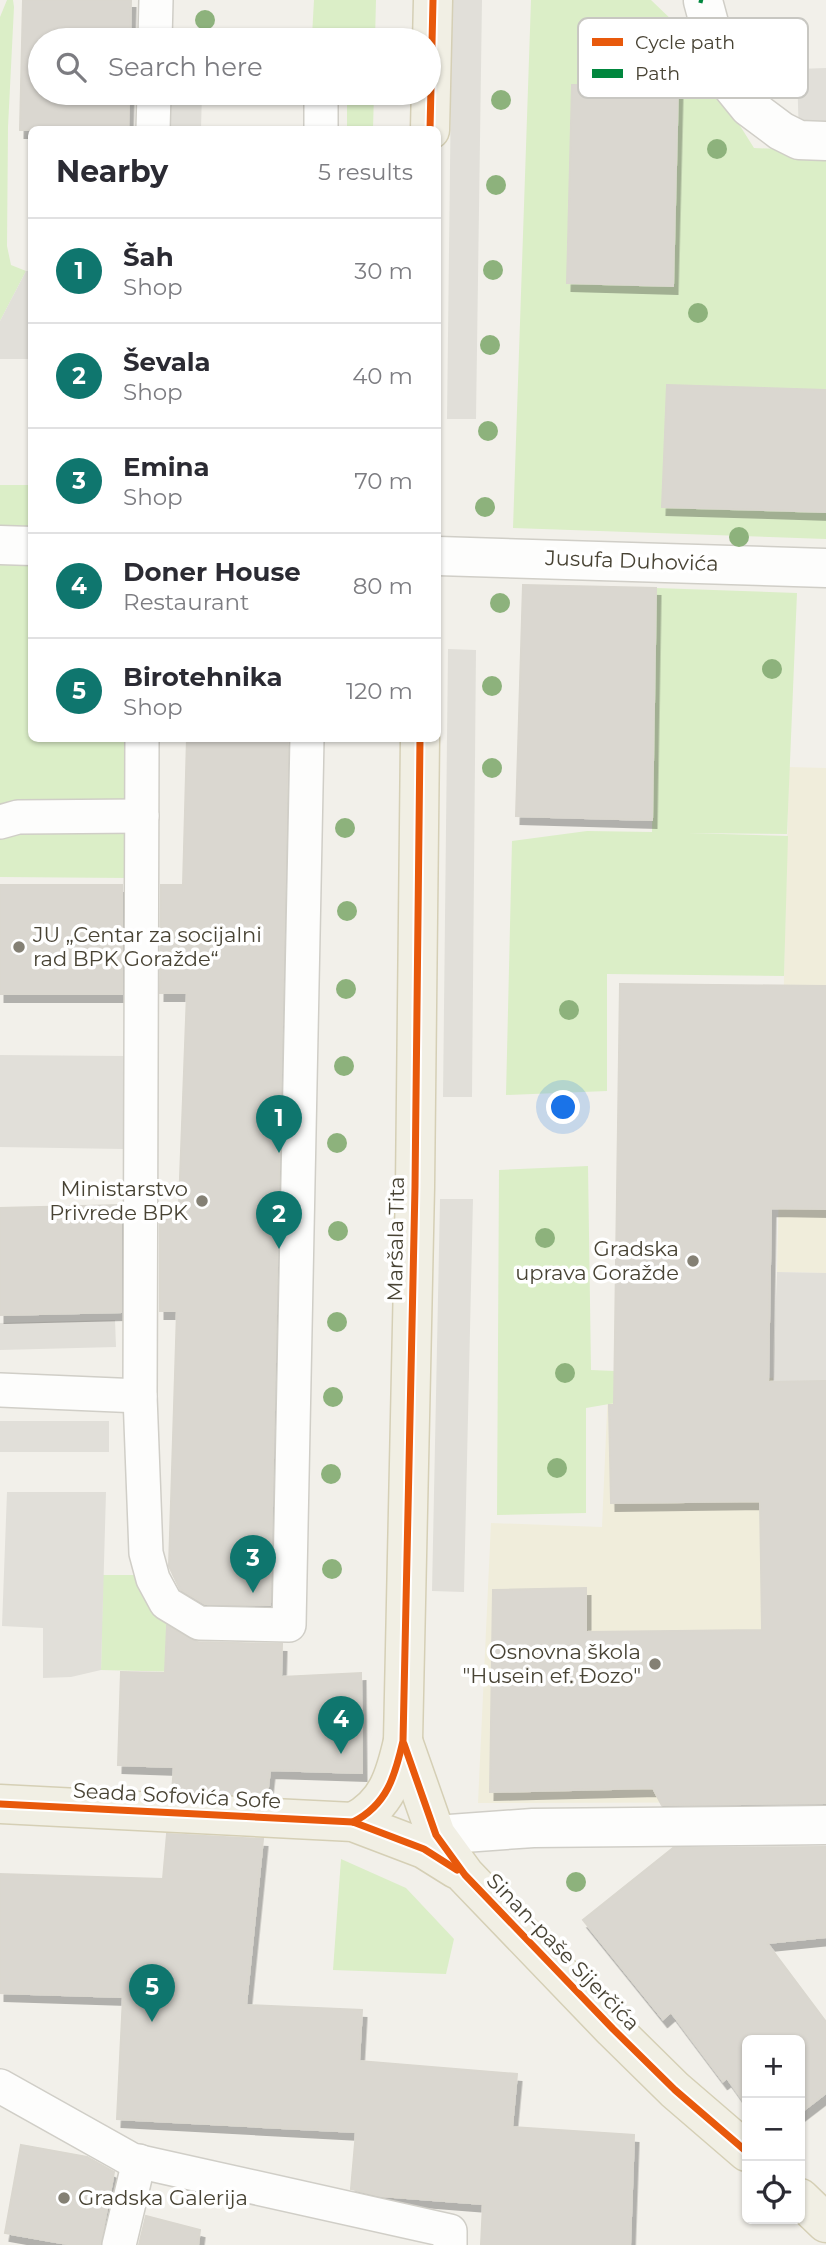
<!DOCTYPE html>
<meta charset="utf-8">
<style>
body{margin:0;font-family:Montserrat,sans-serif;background:#f7f7f7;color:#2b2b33}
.controls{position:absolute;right:21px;bottom:21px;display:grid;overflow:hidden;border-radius:10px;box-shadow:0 2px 5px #0004}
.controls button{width:63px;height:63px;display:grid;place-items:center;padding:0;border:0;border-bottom:2px solid #e1e1e2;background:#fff;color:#2b2b33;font:35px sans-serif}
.you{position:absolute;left:564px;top:1108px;width:24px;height:24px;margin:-18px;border:5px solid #fff;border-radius:50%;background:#1a73e8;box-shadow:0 0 0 10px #1a73e833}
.badge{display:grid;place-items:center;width:46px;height:46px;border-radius:50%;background:#0f766e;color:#fff;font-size:23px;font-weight:700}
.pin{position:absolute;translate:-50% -58px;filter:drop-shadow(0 2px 4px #0008)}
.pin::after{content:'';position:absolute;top:37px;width:24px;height:21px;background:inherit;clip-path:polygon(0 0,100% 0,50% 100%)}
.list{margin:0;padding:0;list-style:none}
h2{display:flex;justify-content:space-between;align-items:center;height:91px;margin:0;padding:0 28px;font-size:30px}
h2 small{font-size:23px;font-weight:400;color:#7c7c81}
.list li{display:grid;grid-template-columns:46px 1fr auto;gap:21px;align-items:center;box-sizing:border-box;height:105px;padding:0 28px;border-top:2px solid #e1e1e2}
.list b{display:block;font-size:26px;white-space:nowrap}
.list p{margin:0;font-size:23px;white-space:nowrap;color:#7c7c81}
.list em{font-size:23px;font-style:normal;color:#7c7c81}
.icon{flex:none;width:38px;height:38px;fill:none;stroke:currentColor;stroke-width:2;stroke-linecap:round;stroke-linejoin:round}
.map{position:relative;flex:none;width:826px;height:2245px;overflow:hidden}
.search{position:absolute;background:#fff;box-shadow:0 2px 5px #0004;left:28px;top:28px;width:413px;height:77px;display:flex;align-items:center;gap:18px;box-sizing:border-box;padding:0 24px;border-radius:38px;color:#7c7c81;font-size:26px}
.panel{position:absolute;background:#fff;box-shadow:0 2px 5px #0004;left:28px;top:126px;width:413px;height:616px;border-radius:10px}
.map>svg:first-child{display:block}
.education{fill:#f0eddb}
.green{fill:#dbeec7}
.parking{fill:#e1dfd9}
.building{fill:#dad7d0;stroke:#dad7cf;stroke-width:2;filter:url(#shadow)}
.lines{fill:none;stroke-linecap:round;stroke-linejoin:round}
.lane-casing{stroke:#d0cec7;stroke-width:36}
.street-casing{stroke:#d0cec7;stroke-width:41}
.primary-casing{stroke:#d5cfb5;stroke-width:41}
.lane{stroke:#fdfdfc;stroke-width:33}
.street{stroke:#fdfdfc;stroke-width:38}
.primary{stroke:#f1efe4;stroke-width:38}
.quiet{stroke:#00873e;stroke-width:5;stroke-dasharray:10 5;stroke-linecap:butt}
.cycleway-casing{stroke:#fff;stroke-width:11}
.cycleway{stroke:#e8590c;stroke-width:7}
.tree{fill:#8db27c}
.poi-dot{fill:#848074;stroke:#fff;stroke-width:2.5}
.labels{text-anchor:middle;stroke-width:7;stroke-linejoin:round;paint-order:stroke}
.street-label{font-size:21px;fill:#484334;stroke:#fff}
.poi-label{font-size:21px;fill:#484334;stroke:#fff;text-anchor:end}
.key{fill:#fff;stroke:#c8c7c2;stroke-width:2}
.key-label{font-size:19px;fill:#484334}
</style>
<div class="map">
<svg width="826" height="2245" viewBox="0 0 826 2245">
<defs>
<filter id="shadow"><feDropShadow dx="4.5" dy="8" stdDeviation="0" flood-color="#0004"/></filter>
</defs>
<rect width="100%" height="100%" fill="#f2f0ea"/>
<g class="education">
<path d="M789,767L826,768V1273L777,1272Z"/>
<path d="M826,1374V1802L478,1803L491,1523L602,1527L608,1389Z"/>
</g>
<g class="green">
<path d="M7,0H13L14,7L8,127L7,246L11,265L26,271L0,321V17Z"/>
<path d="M314,0H376L375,40H324L312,36Z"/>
<path d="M531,0H651L676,24L754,148L826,151V539L513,528Z"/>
<path d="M347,93H374L373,129H347Z"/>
<path d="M0,485H31V546L0,545Z"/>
<path d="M0,562H31L32,738L127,739L130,803L44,799L0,806Z"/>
<path d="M656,588L797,593L787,834L688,833L788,836L784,976L607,974V1091L506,1095L512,841L587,831L652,832Z"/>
<path d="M129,825L128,878L0,877V833Z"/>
<path d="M588,1166L591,1370L615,1371V1403L586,1408V1513L497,1515L499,1170Z"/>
<path d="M103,1575H147L188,1619L183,1672L101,1670Z"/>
<path d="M341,1859L406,1888L454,1939L446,1974L333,1970Z"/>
</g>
<g class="parking">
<path d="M452,0H482L476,419H447Z"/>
<path d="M826,68V139L799,140L797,69Z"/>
<path d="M165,93H202L201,129L165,130Z"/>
<path d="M26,271H31V359H0V321Z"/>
<path d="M448,649L476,650L472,1097H443Z"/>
<path d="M0,1055L125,1056L123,1149L0,1147Z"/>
<path d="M440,1199H473L464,1592L432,1591Z"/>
<path d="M777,1272L826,1273V1383L772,1401Z"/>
<path d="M115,1320L116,1347L0,1350V1323Z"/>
<rect x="0" y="1421" width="109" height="31"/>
<path d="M7,1492H106L101,1670L71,1677L43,1678V1628L2,1626Z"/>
</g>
<g class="building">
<path d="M23,0H131L130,40H40V93H129L128,130H20Z"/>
<path d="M572,85L678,87L673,286L567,283Z"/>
<path d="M667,385L826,390V512L662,507Z"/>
<path d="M523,585L656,588L652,820L516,816Z"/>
<path d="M187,738H288L270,1605L205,1604L180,1589L169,1566L177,1311H160V1204H179L187,993H160L161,885H183Z"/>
<rect x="0" y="885" width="122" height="109"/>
<path d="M620,984L826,986V1209L771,1208L768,1382L826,1381V1803L662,1805L653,1788L490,1792L493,1590L586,1588V1632L762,1630L760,1501L611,1503L609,1405H614Z"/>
<path d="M121,1205V1312L0,1315V1208Z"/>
<path d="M167,1626L198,1642L282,1644L281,1677L361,1673L362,1773L270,1770L267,1796L172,1791L174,1767L118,1765L121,1672L165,1673Z"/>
<path d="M167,1834L263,1839L246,2005L362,2010L359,2061L517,2074L512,2127L634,2135L630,2245H481L483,2204L381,2196L351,2189L356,2132L117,2119L123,1997L0,1993V1874L163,1879Z"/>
<path d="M826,1847V1937L767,1943L826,2022V2093L800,2113V2040H747V2106L727,2078L723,2081L671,2012L663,2019L583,1920L673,1848Z"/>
<path d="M21,2145L87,2157L114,2172L100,2245H73L5,2233Z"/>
<path d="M146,2216L200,2230L198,2245H139Z"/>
</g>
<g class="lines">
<g class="lane-casing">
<g id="lane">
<path d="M155,40L156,0"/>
<path d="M153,130L154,93"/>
<path d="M321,130V93"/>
<path d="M142,738L140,1396L146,1553L153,1579L166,1603L199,1623L289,1625L307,738"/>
<path d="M0,822L18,817L142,816"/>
<path d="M0,1390L140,1396"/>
<path d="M0,2086L132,2160L450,2231V2245"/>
<path d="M119,2245L139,2161"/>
</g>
</g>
<g class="street-casing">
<g id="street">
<path d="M703,1L723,75L749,107L781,131L799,140L826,141"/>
<path d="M0,545L32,546"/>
<path d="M438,556L826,568"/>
<path d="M436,1835L533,1828L826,1825"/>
</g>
</g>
<g class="primary-casing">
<g id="primary">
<path d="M430,130L433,0"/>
<path d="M403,1741L436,1835L465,1875L613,2029L675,2090L747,2152"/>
<path d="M0,1804L353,1822L424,1849L456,1869"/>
<path d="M353,1822C387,1805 395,1776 403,1741L415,1187L420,738"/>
<path d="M800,2198L826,2223"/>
</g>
</g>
<use href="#lane" class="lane"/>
<use href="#street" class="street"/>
<use href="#primary" class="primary"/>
<path class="quiet" d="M699,0L703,1"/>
<g class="cycleway-casing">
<g id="cycleway">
<path d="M430,130L433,0"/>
<path d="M404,1744L436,1835L465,1875L613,2029L675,2090L747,2152"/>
<path d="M0,1804L353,1822L424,1849L457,1870"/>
<path d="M353,1822C387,1805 395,1776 403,1741L415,1187L420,738"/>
</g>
</g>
<use href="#cycleway" class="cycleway"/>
</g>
<g class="tree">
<circle cx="205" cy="20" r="10"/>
<circle cx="501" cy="100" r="10"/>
<circle cx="717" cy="149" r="10"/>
<circle cx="496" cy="185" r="10"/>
<circle cx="493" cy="270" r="10"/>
<circle cx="698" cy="313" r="10"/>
<circle cx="490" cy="345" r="10"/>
<circle cx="488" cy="431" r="10"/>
<circle cx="485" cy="507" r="10"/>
<circle cx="739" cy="537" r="10"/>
<circle cx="500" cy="603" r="10"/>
<circle cx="772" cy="669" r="10"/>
<circle cx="492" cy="686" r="10"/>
<circle cx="492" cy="768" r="10"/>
<circle cx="345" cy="828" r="10"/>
<circle cx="347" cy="911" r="10"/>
<circle cx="346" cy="989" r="10"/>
<circle cx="569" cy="1010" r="10"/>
<circle cx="344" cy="1066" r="10"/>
<circle cx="337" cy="1143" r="10"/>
<circle cx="338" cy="1231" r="10"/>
<circle cx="545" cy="1238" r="10"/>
<circle cx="337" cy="1322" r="10"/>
<circle cx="565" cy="1373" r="10"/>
<circle cx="333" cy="1397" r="10"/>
<circle cx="557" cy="1468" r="10"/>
<circle cx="331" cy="1474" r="10"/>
<circle cx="332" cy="1569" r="10"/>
<circle cx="576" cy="1882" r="10"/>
</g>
<g class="poi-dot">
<circle cx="19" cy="947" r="7"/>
<circle cx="202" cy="1201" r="7"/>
<circle cx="693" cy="1261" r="7"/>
<circle cx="655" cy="1664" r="7"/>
<circle cx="64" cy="2198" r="7"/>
</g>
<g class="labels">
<g class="street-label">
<text transform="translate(632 561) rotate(2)" y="7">Jusufa Duhovića</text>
<text transform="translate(396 1239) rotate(-89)" y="7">Maršala Tita</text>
<text transform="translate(177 1796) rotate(3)" y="7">Seada Sofovića Sofe</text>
<text transform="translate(563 1952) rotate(46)" y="7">Sinan-paše Sijerčića</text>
</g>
<g class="poi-label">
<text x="33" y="942" text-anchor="start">JU „Centar za socijalni<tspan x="33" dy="24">rad BPK Goražde“</tspan></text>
<text x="188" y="1196">Ministarstvo<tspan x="188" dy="24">Privrede BPK</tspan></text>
<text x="679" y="1256">Gradska<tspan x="679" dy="24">uprava Goražde</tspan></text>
<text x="641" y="1659">Osnovna škola<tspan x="641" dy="24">"Husein ef. Đozo"</tspan></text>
<text x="78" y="2205" text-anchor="start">Gradska Galerija</text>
</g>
</g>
<rect x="578" y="18" width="230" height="80" rx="10" class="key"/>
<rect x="592" y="38" width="31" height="8" fill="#e8590c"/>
<rect x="592" y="69" width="31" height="9" fill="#00873e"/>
<g class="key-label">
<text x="635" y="49">Cycle path</text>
<text x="635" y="80">Path</text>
</g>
</svg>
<div class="controls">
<button>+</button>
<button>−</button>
<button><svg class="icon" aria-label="locate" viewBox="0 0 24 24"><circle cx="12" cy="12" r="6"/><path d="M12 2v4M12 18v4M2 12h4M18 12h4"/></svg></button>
</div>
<div class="you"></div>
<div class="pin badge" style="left:279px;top:1153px">1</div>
<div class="pin badge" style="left:279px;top:1249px">2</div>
<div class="pin badge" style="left:253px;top:1593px">3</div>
<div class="pin badge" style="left:341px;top:1754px">4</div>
<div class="pin badge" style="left:152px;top:2022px">5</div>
<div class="search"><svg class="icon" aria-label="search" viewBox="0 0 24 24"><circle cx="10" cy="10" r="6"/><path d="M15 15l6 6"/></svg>Search here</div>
<section class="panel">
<h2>Nearby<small>5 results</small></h2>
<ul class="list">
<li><span class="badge">1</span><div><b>Šah</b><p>Shop</p></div><em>30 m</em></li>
<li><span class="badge">2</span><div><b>Ševala</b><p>Shop</p></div><em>40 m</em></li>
<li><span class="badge">3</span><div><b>Emina</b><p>Shop</p></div><em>70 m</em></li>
<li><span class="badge">4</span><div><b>Doner House</b><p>Restaurant</p></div><em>80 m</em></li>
<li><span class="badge">5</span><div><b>Birotehnika</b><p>Shop</p></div><em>120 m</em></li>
</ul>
</section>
</div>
